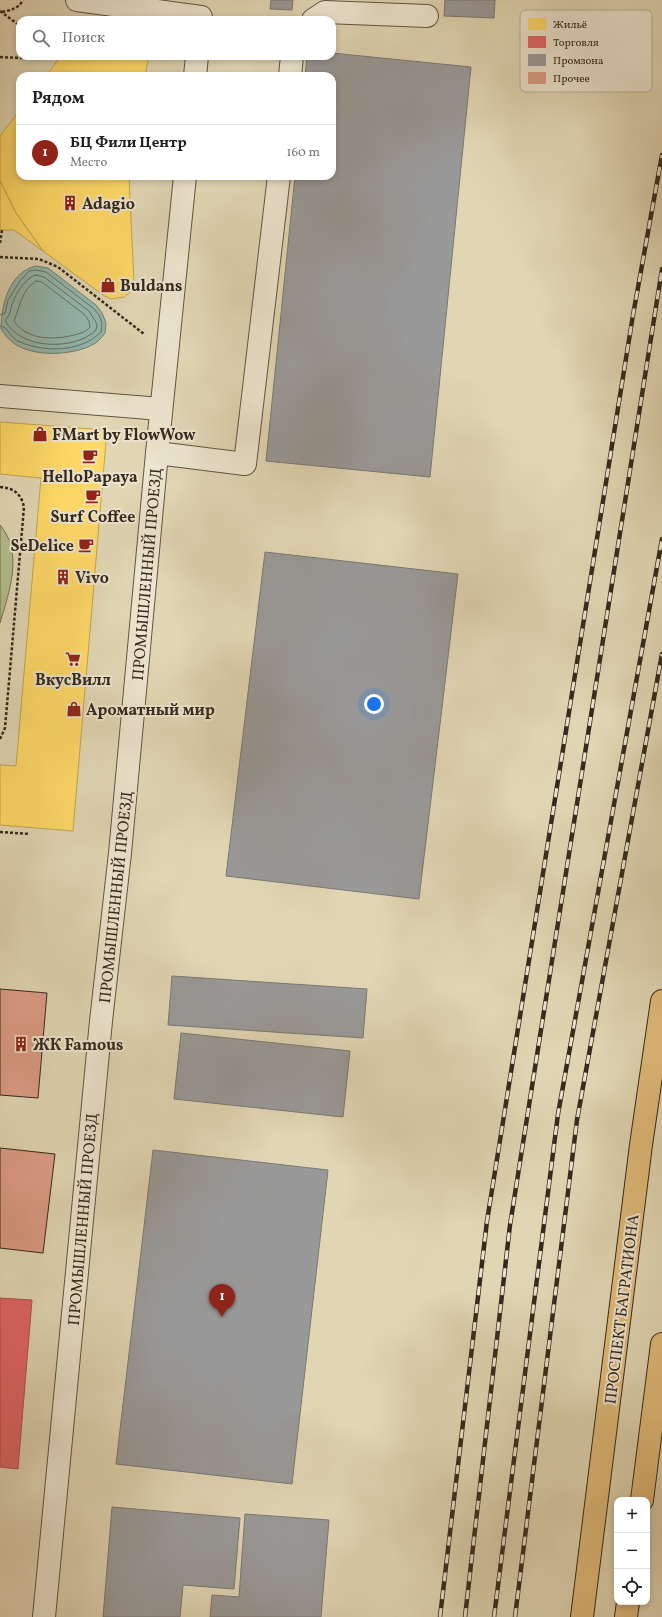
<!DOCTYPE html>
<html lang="ru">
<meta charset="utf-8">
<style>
body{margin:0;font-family:Vollkorn,serif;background:#f6f6f6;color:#202124}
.controls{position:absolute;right:12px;bottom:12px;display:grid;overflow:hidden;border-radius:8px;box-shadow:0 2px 6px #0003}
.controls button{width:36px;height:36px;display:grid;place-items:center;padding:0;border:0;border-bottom:1px solid #e0e0e0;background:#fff;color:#202124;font:20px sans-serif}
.you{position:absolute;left:374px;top:704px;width:14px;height:14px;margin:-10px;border:3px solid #fff;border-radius:50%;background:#1a73e8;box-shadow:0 0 0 6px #1a73e833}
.badge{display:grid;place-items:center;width:26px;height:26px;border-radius:50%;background:#8f2418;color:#fff;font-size:13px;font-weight:700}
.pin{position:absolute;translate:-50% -33px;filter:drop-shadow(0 1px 2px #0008)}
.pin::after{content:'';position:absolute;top:21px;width:14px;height:12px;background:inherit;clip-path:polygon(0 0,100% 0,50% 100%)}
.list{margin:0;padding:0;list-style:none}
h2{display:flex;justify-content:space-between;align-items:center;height:52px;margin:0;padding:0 16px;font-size:17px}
h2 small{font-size:13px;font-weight:400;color:#757577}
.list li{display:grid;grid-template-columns:26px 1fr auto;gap:12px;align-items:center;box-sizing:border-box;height:56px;padding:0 16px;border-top:1px solid #e0e0e0}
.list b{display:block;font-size:15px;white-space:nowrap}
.list p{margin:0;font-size:13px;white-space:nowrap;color:#757577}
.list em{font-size:13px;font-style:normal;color:#757577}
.icon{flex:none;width:22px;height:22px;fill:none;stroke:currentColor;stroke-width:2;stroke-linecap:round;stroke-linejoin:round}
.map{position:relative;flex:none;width:662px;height:1617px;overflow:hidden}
.search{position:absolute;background:#fff;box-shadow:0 2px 6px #0003;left:16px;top:16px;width:320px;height:44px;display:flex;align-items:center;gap:10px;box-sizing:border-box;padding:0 14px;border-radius:12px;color:#757577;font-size:15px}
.panel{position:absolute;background:#fff;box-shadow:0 2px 6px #0003;left:16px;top:72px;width:320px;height:108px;border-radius:12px}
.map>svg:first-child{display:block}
.green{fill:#b3bd8c;stroke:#747454}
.water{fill:#94b9b0;stroke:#6e8075}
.homes{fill:#ffd966;stroke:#c2a450}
.shops{fill:#e06666;stroke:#ac5450}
.industry{fill:#999;stroke:#7b7874}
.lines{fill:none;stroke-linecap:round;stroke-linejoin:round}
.shore{stroke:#647266;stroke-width:1}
.building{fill:#dc9c85;stroke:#342a1d}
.minor-casing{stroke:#5f5543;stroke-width:24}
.major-casing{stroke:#342a1d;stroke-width:24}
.path{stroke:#342a1d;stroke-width:2.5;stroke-dasharray:3 2;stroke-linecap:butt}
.minor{stroke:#ece4ce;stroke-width:22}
.major{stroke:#e0bb7a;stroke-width:22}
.rail-casing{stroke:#342a1d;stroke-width:4.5}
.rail{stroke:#ece4ce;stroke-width:3;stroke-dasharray:9;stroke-linecap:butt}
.labels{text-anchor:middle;stroke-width:4;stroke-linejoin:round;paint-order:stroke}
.poi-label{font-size:16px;font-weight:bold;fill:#342a1d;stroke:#ece4ce;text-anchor:start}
.street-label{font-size:16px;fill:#342a1d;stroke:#ece4ce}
.key{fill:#ece4ce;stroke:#b5ac99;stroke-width:1}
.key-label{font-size:11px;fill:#342a1d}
</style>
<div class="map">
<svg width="662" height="1617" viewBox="0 0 662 1617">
<rect width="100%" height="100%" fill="#e1d6b4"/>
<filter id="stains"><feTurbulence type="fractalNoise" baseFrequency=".005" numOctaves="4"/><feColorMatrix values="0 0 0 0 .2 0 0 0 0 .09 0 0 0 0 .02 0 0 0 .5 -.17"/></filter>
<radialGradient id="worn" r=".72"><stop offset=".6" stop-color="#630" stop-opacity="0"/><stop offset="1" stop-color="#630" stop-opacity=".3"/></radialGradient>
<path class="green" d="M0,525C24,553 9,592 0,623Z"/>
<path class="water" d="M36,266L48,268L96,305L102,313L106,323L105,333C102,337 98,342 94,344C73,356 30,358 11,341C7,338 4,333 1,329C1,306 9,272 36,266Z"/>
<g class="homes">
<path d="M61,56H149L145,76H46Z"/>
<path d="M20,110V176H129L134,283L130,292L124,297L111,299L103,295L43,251L16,213L0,181V136Z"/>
<path d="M0,181L16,213L43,251L14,230H0Z"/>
<path d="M0,422L107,430L73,831L0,825V765L16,766L41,478L0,474Z"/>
</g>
<path class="shops" d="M0,1298L32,1300L18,1469L0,1467Z"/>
<g class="industry">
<path d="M271,0H293L292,10L270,9Z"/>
<path d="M445,0H495L494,18L444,16Z"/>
<path d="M332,53L471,67L430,477L266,461L295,176H332V76H305L307,56H332Z"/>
<path d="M265,552L458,574L419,899L226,876Z"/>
<path d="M172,976L367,989L363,1038L168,1025Z"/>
<path d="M181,1033L350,1051L343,1117L174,1099Z"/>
<path d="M153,1150L328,1170L292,1484L116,1464Z"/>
<path d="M112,1507L240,1518L234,1589L183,1585L180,1617H103Z"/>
<path d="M245,1514L329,1520L321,1617H210L212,1595L239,1597Z"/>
</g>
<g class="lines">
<g class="shore">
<path d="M36,275L44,277L89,311L97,324L96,330C75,351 19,350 5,320C11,315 10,309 13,302C16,293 26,277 36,275Z"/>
<path d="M36,281L42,282L85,315L89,321L90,327C85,333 78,334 70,336C50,340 26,339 14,321C20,307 21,290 36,281Z"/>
<path d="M0,315L5,313L8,300L20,281L29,271L36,270L46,272L93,308L99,315L102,323L101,332C80,353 42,353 16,340C10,336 8,327 0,326"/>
</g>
</g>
<g class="building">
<path d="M0,989L47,993L38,1098L0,1095Z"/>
<path d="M0,1148L55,1154L43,1253L0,1248Z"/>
</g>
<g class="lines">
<g class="minor-casing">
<g id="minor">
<path d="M77,0L201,17"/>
<path d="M313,20L325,12L427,16"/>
<path d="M195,76L197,56"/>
<path d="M290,76L292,56"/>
<path d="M0,396L161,409"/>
<path d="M157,453L245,464L279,176"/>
<path d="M44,1617L101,1021L120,853L157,453L185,176"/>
</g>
</g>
<g class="major-casing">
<g id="major">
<path d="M642,1500L662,1344"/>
<path d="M582,1617L641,1145L662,1001"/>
<path d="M626,1617L628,1602"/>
</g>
</g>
<g class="path">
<path d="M0,11L20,26"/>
<path d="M2,12C11,10 18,9 23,0"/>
<path d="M0,57L21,58L30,56"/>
<path d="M0,243L2,230"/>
<path d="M0,257L39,259L58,267L144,334"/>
<path d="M0,487C13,488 21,493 24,507L5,728L0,739"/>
<path d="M0,832L30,834"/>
</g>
<use href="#minor" class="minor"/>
<use href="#major" class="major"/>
<g class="rail-casing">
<g id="rail">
<path d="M440,1617L487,1221L633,315L662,155"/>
<path d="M465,1617L510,1225L662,269"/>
<path d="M494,1617L558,1114L662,539"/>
<path d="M515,1617L577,1120L662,654"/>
</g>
</g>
<use href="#rail" class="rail"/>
</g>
<defs>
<g id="building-bare" transform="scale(1.2)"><path d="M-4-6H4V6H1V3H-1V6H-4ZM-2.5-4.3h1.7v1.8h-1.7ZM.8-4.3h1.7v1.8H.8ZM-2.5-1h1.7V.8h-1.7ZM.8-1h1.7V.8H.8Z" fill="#8f2418" stroke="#ece4ce" stroke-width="2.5" paint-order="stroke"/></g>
<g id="shop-bare" transform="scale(1.2)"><path d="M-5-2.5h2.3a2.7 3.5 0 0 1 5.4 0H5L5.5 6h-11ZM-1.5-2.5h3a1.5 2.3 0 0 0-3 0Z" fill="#8f2418" stroke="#ece4ce" stroke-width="2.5" paint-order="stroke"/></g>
<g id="cafe-bare" transform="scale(1.2)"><path d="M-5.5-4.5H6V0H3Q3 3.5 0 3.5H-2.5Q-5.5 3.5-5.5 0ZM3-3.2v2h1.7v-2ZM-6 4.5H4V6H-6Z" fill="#8f2418" stroke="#ece4ce" stroke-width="2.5" paint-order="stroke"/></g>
<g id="supermarket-bare" transform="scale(1.2)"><path d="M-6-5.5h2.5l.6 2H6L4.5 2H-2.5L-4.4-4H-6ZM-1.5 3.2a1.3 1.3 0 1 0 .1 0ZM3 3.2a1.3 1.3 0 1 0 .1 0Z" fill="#8f2418" stroke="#ece4ce" stroke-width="2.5" paint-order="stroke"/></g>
</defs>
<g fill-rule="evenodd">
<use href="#building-bare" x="70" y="203"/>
<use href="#shop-bare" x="108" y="285"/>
<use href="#shop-bare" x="40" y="434"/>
<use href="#cafe-bare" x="90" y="456"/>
<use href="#cafe-bare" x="93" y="496"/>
<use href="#cafe-bare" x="86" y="545"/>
<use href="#building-bare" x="63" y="577"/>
<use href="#supermarket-bare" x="73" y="659"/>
<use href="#shop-bare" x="74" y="709"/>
<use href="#building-bare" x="21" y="1044"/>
</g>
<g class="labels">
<g class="poi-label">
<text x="82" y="209">Adagio</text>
<text x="120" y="291">Buldans</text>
<text x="52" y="440">FMart by FlowWow</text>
<text x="90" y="482" text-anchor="middle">HelloPapaya</text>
<text x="93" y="522" text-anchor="middle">Surf Coffee</text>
<text x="74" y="551" text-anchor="end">SeDelice</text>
<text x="75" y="583">Vivo</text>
<text x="73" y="685" text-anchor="middle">ВкусВилл</text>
<text x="86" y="715">Ароматный мир</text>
<text x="33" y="1050">ЖК Famous</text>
</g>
<g class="street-label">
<text transform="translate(146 574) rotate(-85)" y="6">ПРОМЫШЛЕННЫЙ ПРОЕЗД</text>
<text transform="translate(115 897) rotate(-84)" y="6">ПРОМЫШЛЕННЫЙ ПРОЕЗД</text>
<text transform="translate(82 1219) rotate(-85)" y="6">ПРОМЫШЛЕННЫЙ ПРОЕЗД</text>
<text transform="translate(621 1309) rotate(-83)" y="6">ПРОСПЕКТ БАГРАТИОНА</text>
</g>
</g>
<rect x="520" y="10" width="132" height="82" rx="6" class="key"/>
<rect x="528" y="18" width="18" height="12" fill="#ffd966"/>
<rect x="528" y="36" width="18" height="12" fill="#e06666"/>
<rect x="528" y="54" width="18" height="12" fill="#999"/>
<rect x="528" y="72" width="18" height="12" fill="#dc9c85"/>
<g class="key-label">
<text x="553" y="28">Жильё</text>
<text x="553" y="46">Торговля</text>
<text x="553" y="64">Промзона</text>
<text x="553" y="82">Прочее</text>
</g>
<rect width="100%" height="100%" filter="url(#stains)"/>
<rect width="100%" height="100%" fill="url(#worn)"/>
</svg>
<div class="controls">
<button>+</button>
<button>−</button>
<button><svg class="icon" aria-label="locate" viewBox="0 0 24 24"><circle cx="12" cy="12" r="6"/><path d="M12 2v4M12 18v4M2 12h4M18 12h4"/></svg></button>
</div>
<div class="you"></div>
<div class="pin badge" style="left:222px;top:1317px">1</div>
<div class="search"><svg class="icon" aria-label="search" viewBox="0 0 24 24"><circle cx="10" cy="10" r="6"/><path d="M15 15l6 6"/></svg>Поиск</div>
<section class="panel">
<h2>Рядом<small></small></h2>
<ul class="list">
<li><span class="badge">1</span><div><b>БЦ Фили Центр</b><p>Место</p></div><em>160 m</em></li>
</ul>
</section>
</div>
